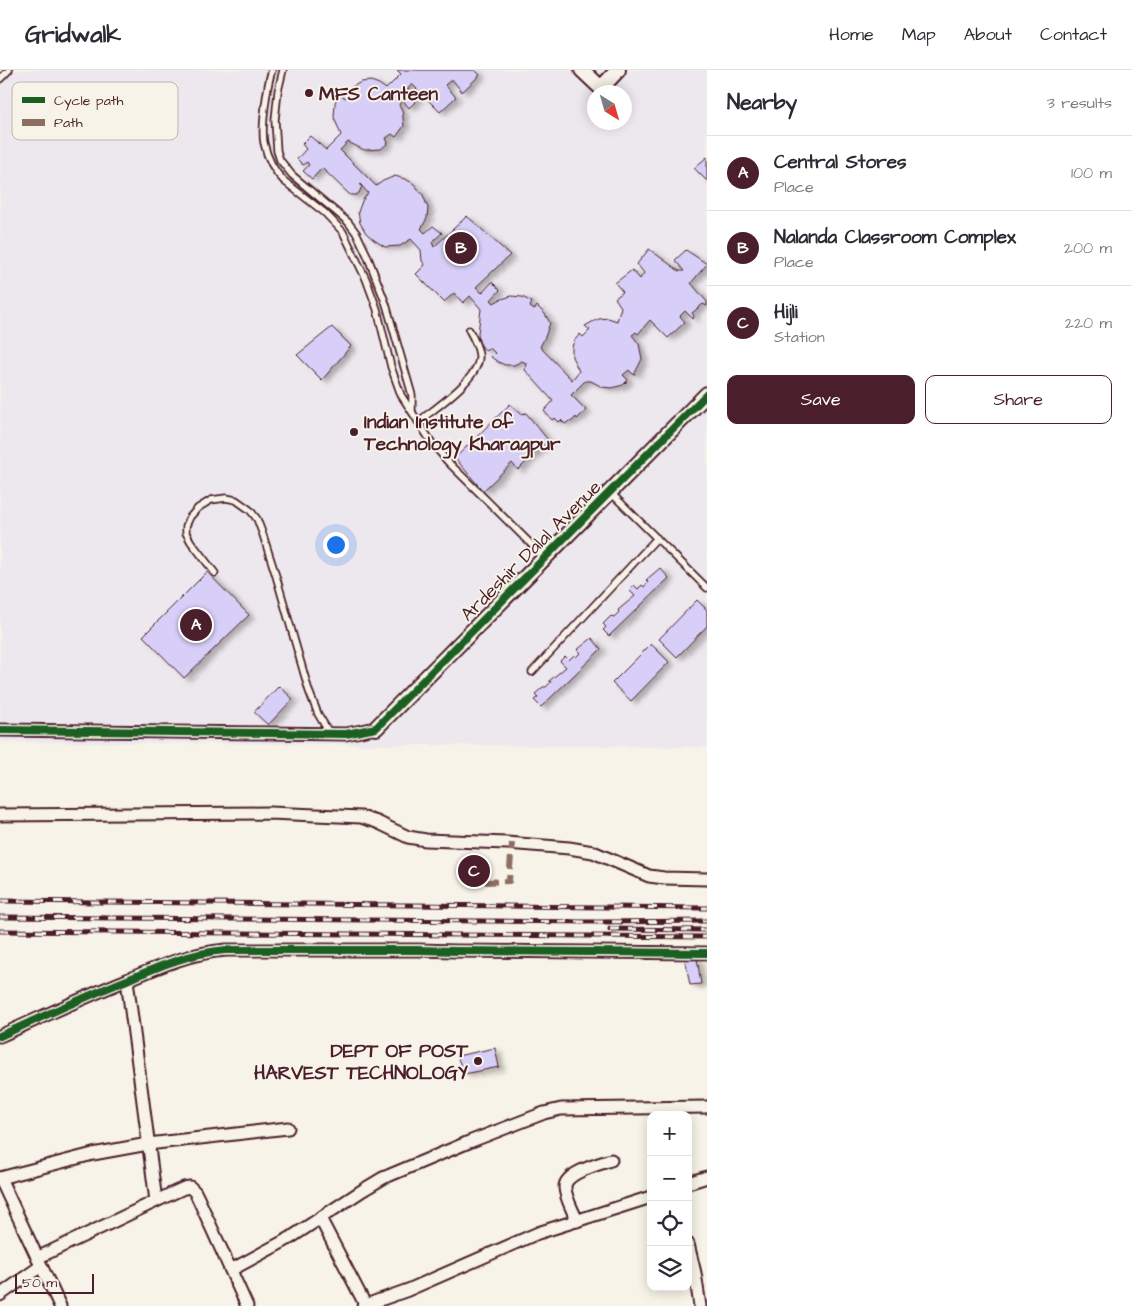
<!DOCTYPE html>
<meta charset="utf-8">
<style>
body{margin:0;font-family:"Architects Daughter",sans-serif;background:#f7f7f7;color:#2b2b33}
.controls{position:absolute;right:15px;bottom:15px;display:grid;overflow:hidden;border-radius:10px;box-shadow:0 2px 12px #0003}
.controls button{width:45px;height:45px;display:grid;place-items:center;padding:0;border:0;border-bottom:1px solid #e1e1e2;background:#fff;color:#2b2b33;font:25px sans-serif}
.compass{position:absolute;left:587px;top:15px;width:45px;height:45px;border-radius:50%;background:#fff;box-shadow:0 2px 12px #0003;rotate:143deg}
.scale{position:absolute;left:15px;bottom:12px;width:79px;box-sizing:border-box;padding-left:5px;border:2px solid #4a1f2b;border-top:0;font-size:14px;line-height:18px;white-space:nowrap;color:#4a1f2b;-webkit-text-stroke:4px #f7f3e8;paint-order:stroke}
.you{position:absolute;left:335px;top:474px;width:18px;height:18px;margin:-12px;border:4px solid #fff;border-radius:50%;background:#1a73e8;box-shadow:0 0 0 8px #1a73e833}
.badge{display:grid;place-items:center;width:32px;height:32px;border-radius:50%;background:#4a1f2b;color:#fff;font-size:16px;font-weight:700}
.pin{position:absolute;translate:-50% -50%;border:2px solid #fff;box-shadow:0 1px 5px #0006}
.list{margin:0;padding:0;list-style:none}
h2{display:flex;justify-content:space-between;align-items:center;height:65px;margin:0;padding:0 20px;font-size:21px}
h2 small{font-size:16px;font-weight:400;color:#7c7c81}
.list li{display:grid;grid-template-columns:32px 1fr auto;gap:15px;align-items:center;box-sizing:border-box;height:75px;padding:0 20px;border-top:1px solid #e1e1e2}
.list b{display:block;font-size:19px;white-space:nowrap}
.list p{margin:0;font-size:16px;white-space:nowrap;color:#7c7c81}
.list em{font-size:16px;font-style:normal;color:#7c7c81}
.actions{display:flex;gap:10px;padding:15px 20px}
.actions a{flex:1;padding:11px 0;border:1px solid #4a1f2b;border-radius:10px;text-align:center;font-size:18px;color:#4a1f2b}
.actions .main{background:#4a1f2b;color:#fff}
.icon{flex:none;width:28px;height:28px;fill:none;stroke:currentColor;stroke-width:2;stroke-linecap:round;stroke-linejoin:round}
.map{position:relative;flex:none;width:707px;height:1236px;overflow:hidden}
header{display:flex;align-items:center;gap:30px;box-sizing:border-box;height:70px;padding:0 25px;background:#fff;border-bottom:1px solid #e1e1e2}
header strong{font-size:24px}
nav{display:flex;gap:28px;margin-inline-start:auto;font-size:18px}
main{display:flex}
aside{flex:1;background:#fff}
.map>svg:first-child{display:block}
.built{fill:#ede8ed;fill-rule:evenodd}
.building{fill:#d7cff8;stroke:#4a1f2b;filter:url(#shadow)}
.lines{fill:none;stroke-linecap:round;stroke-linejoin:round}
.service-casing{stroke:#4a1f2b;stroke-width:9}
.minor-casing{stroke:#4a1f2b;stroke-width:15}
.tertiary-casing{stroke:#4a1f2b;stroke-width:18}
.service{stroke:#f7f3e8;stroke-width:5.5}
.minor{stroke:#f7f3e8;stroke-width:11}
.tertiary{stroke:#f7f3e8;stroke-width:14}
.rail-casing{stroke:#4a1f2b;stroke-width:5}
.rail{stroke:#f7f3e8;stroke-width:3;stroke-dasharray:9;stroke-linecap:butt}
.quiet{stroke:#8d6e63;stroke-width:6;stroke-dasharray:12 6;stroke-linecap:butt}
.cycleway-casing{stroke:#f7f3e8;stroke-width:11}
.cycleway{stroke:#1b5e20;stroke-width:8}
.poi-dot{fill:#4a1f2b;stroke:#f7f3e8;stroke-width:2}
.labels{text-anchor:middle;stroke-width:4;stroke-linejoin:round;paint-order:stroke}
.poi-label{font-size:19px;font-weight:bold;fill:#4a1f2b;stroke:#f7f3e8;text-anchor:start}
.street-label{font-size:19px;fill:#4a1f2b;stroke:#f7f3e8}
.key{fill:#f7f3e8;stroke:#c3b3af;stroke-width:1}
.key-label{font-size:14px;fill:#4a1f2b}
</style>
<header>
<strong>Gridwalk</strong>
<nav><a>Home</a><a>Map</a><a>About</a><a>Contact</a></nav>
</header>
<main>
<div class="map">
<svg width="707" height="1236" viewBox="0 0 707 1236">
<defs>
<filter id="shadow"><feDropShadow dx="5.5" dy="3" stdDeviation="2.5" flood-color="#0004"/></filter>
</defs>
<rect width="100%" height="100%" fill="#f7f3e8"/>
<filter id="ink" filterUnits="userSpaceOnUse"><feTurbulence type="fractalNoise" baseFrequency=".02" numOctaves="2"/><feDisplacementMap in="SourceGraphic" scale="10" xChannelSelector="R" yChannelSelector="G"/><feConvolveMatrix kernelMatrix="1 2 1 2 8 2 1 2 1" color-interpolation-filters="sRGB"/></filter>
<g filter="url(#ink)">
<path class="built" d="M0,0H707V677L0,672ZM594,22H624V52H594Z"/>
<g class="building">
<path d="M397,0H475L480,5L462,22L452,9L445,15L456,27L440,42L412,14L407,20L418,29L409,38L402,29L399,35L402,40L404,56L396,67L392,64L386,68L388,73L381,79L364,80L348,72L340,80L376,116L383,111L395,106L405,109L413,113L423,125L428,138L427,148L421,159L425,163L433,156L442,163L432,172L434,177L467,146L510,185L476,217L482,223L492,212L500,220L491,230L494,233L499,230L511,226L522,227L532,232L530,237L534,240L537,236L545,244L550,253L545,267L540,277L572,310L579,301L572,287V277L574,271L580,264L583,267L590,260L585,256L592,252L599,249L608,248L617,251L621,237L615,228L623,222L615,213L632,200L640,209L644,203L637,194L649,179L679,201H684L675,190L686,180L707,194L691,213L707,232V236L703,234L692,243L694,246L693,249L685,241L680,246L685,252L668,268L650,250L638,264L636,262L632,265L639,274L642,289L634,305L629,300L623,305L628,310L623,315L612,318L602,317L591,311H585L571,325L586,340L577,349L576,347L571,352L569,351L565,354L561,350L559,352L555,348L552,350L544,341L553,331L525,300L526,293L522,291L514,295H505L498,292L491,287L495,283L490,278L485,281L479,272L478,263L481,239L470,226L463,233L454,223L444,232L416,204L425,195L422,191L421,180L411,169L400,176L385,177L374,170L366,163L360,153L358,142L362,131L368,123L360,114L362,116L359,123L356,125H350L322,98L312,109L303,101L309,95L307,92L303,95L297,89L306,79L302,74L310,66L326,80L341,65L334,47L335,33L339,23L345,28L352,22L348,19L361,12L371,11L379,14L386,19L401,4Z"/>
<path d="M707,87V111L694,98Z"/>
<path d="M332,257L351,276L322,310L297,285Z"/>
<path d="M510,334L521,344L526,343L548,370L518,400L512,393L483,421L455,388Z"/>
<path d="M660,498L669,508L609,566L603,560L606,557L603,554L611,546L614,547L619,542L618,540L635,526L629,520L634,515L638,519L642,515L644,517L648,512L646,510Z"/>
<path d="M207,502L249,545L184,608L143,566Z"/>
<path d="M697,530L707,540V556L677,587L659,569Z"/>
<path d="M592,568L601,579L541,637L534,630L538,627L535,624L543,617H546L551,612L549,611L566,597L560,591L565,586L569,590L574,585L576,587L580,583L577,580Z"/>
<path d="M651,574L669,592L631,631L612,613Z"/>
<path d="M279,616L293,629L268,655L254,642Z"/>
<path d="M697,888L701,914L690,915L685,889Z"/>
<path d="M495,978L499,997L464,1004L457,986Z"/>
</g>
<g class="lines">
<g class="service-casing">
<g id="service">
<path d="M272,0C267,15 261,58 264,73C267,87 274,101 284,111L325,143L343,162L366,209L377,239L391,297L401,325L432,373L448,392L545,488"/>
<path d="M283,0L278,21L275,50L277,81L280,90L292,105L335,141L348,152L357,164L367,185L386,234L412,325V341"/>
<path d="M0,9L9,0"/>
<path d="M418,352C435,338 481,308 479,285C478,276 473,267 469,260"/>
<path d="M610,422L707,518"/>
<path d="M215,503L191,472L186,463V456L190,447L198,438L211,430L226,428L236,430L250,440L257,449L263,465L276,506L309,621L318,644L330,664"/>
<path d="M532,602L657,468"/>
</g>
</g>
<g class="minor-casing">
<g id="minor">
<path d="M0,660L346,664L376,658"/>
<path d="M0,745L270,743L361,747L377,752L408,767L426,770L507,773L569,778L593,782L649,806L664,808L707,809"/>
<path d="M127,910L156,1131"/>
<path d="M0,966C42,947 84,927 127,910C160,896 190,883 226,880H418L456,881L707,883"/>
<path d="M0,1108L93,1084L148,1074L288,1058"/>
<path d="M0,1108L60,1236"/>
<path d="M688,1113L707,1107"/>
<path d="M320,1148L366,1236"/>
<path d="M577,1151C573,1140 565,1128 565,1117C565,1103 599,1094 611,1090"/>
<path d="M688,1174L695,1203L700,1236"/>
<path d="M37,1188L173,1123L184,1118L190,1117L195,1122L198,1128L247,1236"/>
<path d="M231,1200L290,1168L363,1120L383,1108L469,1072L544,1043L561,1039L707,1037"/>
<path d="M0,1225L41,1196"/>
<path d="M363,1236L408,1220L538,1163L651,1127"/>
</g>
</g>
<g class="tertiary-casing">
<g id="tertiary">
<path d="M582,0L601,18L618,0"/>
<path d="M376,658L707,324"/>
</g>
</g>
<use href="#service" class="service"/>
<use href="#minor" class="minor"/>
<use href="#tertiary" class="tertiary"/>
<g class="rail-casing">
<g id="rail">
<path d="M0,831L707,838"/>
<path d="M0,847L598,852L707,851"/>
<path d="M610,859L707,860"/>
<path d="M0,861L707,867"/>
</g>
</g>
<use href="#rail" class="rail"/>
<path class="quiet" d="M485,812L509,811L512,773"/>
<g class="cycleway-casing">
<g id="cycleway">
<path d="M0,660L346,664L376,658L707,324"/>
<path d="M0,966C42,947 84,927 127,910C160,896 190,883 226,880H418L456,881L707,883"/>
</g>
</g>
<use href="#cycleway" class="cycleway"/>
</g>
</g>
<g class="poi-dot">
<circle cx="309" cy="23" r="5"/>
<circle cx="354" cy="362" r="5"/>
<circle cx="478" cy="991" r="5"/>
</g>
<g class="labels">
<g class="poi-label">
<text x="319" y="30">MFS Canteen</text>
<text x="364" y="358">Indian Institute of<tspan x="364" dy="22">Technology Kharagpur</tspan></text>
<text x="468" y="987" text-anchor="end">DEPT OF POST<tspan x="468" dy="22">HARVEST TECHNOLOGY</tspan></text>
</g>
<g class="street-label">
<text transform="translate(530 480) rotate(-45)" y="7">Ardeshir Dalal Avenue</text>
</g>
</g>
<rect x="12" y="12" width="166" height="58" rx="8" class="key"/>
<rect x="22" y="27" width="23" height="6" fill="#1b5e20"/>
<rect x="22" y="49" width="23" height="7" fill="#8d6e63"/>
<g class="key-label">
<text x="54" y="35">Cycle path</text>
<text x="54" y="57">Path</text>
</g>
</svg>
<div class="controls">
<button>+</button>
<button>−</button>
<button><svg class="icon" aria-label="locate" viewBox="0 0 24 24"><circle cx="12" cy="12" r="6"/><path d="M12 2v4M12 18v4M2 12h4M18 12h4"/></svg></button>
<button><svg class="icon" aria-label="layers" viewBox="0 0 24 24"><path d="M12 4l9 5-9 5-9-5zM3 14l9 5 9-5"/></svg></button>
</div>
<svg class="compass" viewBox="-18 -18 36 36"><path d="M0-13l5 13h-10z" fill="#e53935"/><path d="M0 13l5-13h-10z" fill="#7c7c81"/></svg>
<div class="scale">50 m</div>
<div class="you"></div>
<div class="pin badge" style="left:196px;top:555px">A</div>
<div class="pin badge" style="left:461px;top:178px">B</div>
<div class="pin badge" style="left:474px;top:801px">C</div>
</div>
<aside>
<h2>Nearby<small>3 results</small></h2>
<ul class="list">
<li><span class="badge">A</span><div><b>Central Stores</b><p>Place</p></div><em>100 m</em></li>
<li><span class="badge">B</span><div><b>Nalanda Classroom Complex</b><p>Place</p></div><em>200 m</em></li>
<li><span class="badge">C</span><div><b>Hijli</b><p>Station</p></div><em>220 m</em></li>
</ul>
<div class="actions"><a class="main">Save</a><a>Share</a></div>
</aside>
</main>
